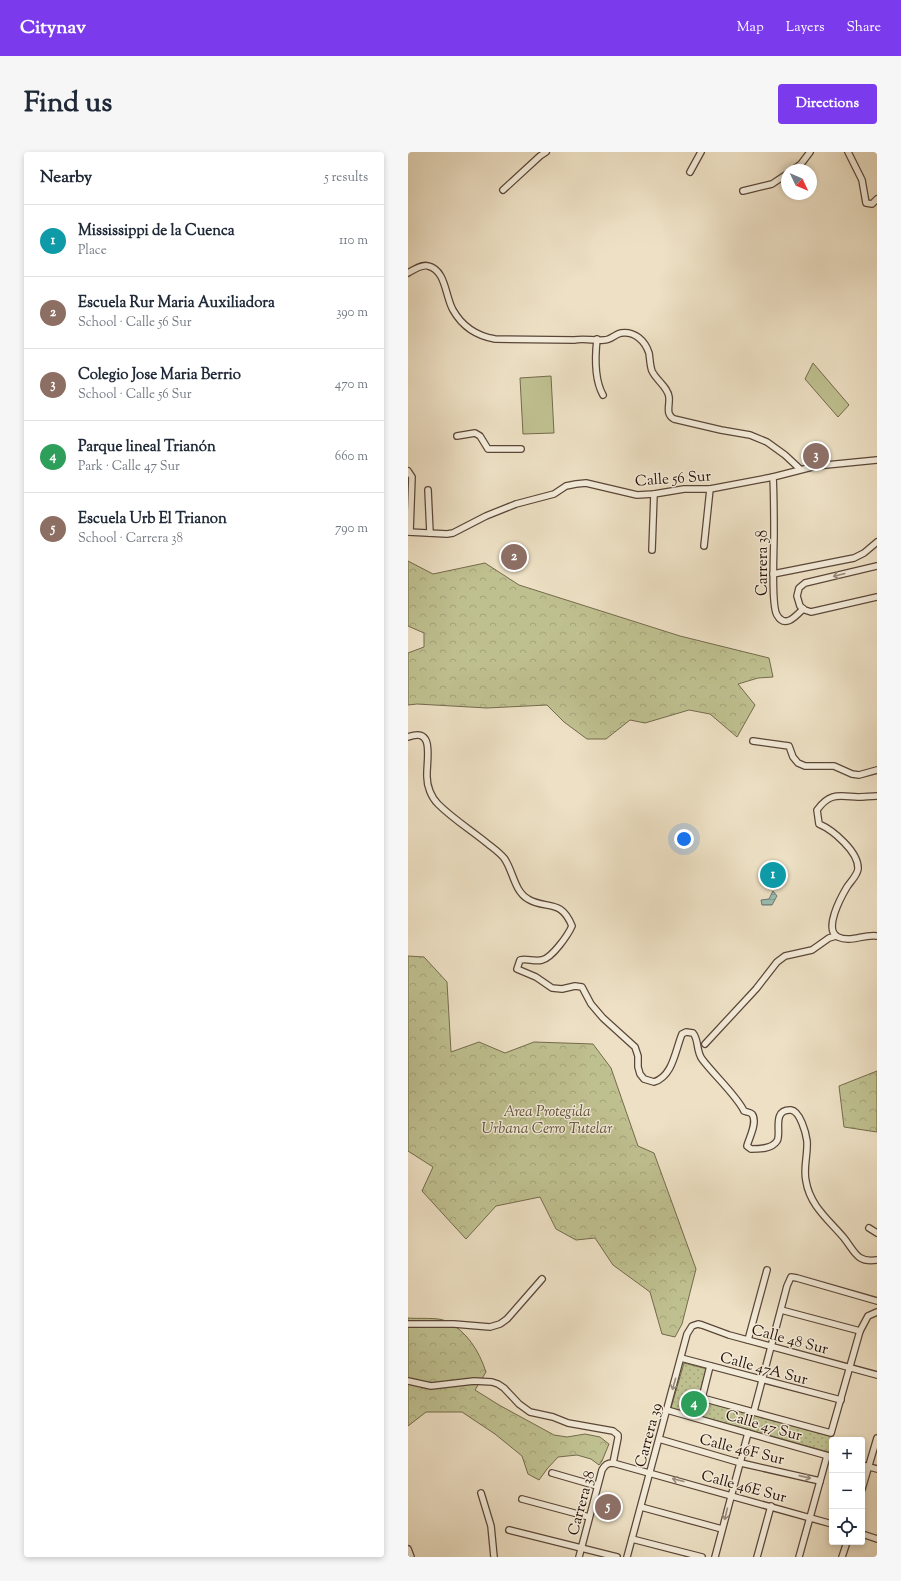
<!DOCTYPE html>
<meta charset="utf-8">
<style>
body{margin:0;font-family:"Sorts Mill Goudy",serif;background:#f6f6f7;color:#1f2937}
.controls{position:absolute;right:12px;bottom:12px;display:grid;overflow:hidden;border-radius:4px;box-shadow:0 2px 6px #0003}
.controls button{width:36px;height:36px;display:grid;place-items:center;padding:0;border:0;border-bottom:1px solid #e0e1e3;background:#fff;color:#1f2937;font:20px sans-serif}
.compass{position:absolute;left:373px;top:12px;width:36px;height:36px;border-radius:50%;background:#fff;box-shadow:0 2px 6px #0003;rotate:134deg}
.you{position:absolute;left:276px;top:687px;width:14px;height:14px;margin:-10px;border:3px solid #fff;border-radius:50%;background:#1a73e8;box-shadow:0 0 0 6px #1a73e833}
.badge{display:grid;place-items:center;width:26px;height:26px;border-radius:50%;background:#7c3aed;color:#fff;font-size:13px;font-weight:700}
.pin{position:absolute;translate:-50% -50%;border:2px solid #fff;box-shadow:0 1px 4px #0006}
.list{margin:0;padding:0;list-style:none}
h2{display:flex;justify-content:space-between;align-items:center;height:52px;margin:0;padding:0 16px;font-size:17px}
h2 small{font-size:13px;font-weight:400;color:#747a83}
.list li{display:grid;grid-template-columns:26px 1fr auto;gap:12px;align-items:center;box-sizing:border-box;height:72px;padding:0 16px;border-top:1px solid #e0e1e3}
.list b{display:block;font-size:15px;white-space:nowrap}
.list p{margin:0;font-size:13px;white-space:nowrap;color:#747a83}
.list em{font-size:13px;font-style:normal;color:#747a83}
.icon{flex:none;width:22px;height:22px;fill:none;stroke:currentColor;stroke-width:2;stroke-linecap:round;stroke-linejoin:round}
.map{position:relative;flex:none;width:469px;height:1405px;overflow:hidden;border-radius:4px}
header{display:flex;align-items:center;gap:24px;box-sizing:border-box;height:56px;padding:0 20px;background:#7c3aed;color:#fff}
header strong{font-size:19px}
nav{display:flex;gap:22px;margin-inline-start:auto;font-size:14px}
.intro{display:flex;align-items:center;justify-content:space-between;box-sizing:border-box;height:96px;padding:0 24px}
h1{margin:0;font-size:28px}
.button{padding:10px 18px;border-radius:4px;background:#7c3aed;color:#fff;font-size:14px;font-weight:700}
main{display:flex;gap:24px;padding:0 24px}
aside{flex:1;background:#fff;border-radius:4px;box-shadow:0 2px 6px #0003}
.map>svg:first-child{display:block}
.green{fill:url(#green-dots);stroke:#746a4c}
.forest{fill:url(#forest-crowns);stroke:#746a4c}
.pitch{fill:#bfc090;stroke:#746a4c}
.water{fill:url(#water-rules);stroke:#6c796f}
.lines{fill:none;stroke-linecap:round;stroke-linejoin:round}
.minor-casing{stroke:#5a4638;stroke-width:8}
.minor{stroke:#f3ebd9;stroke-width:5.5}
.oneway{stroke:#988a7b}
.labels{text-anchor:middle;stroke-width:3;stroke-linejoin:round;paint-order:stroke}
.street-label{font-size:15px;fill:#291309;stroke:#f3ebd9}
.park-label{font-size:15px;font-style:italic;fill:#5e5038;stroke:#f3ebd9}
</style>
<header>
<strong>Citynav</strong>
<nav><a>Map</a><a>Layers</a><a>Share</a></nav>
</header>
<div class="intro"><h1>Find us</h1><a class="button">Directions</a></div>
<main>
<aside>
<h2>Nearby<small>5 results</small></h2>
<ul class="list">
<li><span class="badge" style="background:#0f9aa8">1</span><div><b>Mississippi de la Cuenca</b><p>Place</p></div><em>110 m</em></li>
<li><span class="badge" style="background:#8d6e63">2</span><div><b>Escuela Rur Maria Auxiliadora</b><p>School · Calle 56 Sur</p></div><em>390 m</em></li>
<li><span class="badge" style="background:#8d6e63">3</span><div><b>Colegio Jose Maria Berrio</b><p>School · Calle 56 Sur</p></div><em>470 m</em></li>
<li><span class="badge" style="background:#2e9e5b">4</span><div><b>Parque lineal Trianón</b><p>Park · Calle 47 Sur</p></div><em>660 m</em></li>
<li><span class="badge" style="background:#8d6e63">5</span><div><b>Escuela Urb El Trianon</b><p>School · Carrera 38</p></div><em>790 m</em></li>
</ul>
</aside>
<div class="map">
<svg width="469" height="1405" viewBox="0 0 469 1405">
<defs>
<pattern id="green-dots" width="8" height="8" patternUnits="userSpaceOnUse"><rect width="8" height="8" fill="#bfc090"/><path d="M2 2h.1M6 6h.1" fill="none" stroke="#a4a47b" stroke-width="1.8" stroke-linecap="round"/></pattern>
<pattern id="forest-crowns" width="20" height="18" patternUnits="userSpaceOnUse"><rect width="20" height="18" fill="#bfc090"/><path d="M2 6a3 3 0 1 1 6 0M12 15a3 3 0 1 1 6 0" fill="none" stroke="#a4a47b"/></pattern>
<pattern id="water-rules" width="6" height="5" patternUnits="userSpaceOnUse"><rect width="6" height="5" fill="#99bdb3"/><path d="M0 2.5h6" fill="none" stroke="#84a299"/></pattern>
</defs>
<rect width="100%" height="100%" fill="#ede0c4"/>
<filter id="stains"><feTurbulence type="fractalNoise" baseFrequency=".005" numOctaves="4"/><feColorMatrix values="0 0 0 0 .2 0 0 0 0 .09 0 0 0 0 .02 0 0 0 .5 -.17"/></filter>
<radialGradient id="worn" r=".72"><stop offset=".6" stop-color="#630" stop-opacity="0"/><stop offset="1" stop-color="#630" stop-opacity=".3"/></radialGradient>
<path class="green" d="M276,1211L299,1217L292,1248L435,1288H424V1301L263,1256Z"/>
<g class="forest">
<path d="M0,409L25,422L77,411L111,433L272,484L361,506L365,525L350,526L330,532L347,553L329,585L302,562L281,558L237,571L222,568L198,587H179L156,570L139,553L79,556L9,552L0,553V501L16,495V481L0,474Z"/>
<path d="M0,804L16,805L39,830L43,900L71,890L97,901L126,890L185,892L203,916L230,994L246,1001L288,1117L274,1172L267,1185L254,1182L242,1140L205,1113L187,1086L168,1088L148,1077L132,1045L88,1054L58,1087L14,1039L25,1015L0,999Z"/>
<path d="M469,919V980L436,975L431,934Z"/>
<path d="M0,1166C9,1167 30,1165 38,1169C59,1179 71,1199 78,1220L67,1238L91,1253L146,1283L159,1285L177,1282L192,1285L201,1292L194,1309L191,1313L183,1307L169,1303L150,1305L139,1317L131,1328L120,1322L114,1304L87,1282L54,1260H18L0,1274Z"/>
</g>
<g class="pitch">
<path d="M405,211L441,253L430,265L397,227Z"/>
<path d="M143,224L146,281L115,282L112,226Z"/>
</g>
<path class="water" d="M365,739L369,744L364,753H354L353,748L361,747Z"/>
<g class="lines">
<g class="minor-casing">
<g id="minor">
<path d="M440,0L454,28L458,51L464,52L469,47"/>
<path d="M385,18L393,12L402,0"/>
<path d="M282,20L293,0"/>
<path d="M95,38L132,4L138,0"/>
<path d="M335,39L364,32L379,22"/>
<path d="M0,121C5,118 14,112 20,114C38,118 37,144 45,158C54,174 69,184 87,187L166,188C177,186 186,189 196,188C203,188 207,182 213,181C227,179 237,189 241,201C242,207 242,214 244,219C248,228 260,235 261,245C262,254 257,262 266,267L313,278L342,283L359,290L377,303L392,317"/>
<path d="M189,187C187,205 186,227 195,243"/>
<path d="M49,284L67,281L72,284L80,297H113"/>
<path d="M0,319L4,325L2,380"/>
<path d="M365,325C366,344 366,364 366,383C366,398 363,453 369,463C377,477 388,464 395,457"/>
<path d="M20,338L22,381"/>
<path d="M0,380L39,382L45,381L78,364L108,352L146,342L158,334L168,332L178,331L229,343L246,342L276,337H302L365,325L408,314L469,308"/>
<path d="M296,394L302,337"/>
<path d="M244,398L246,342"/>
<path d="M469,414L397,431L391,436L389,444L392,454L397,458L403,460L469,445"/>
<path d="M365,422L446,406L456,401L469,390"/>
<path d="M0,585C28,574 18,609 19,625C19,634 23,645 30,652C45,667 63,678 80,692C85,696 91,700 96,706C105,718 106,739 120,747C138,758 153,746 164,774C160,783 144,806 134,808C126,810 119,806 112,808L109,817L128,825L144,836L154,837L167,834L174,835L183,852L195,866L227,895L230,904V915L232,922L236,927L246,930C265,924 267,899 274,882L278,880L285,881C291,888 288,899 294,907C305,922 329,944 336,959C338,960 342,960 344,962C350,970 341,986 339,994L343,997C351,997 364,997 369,989C374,982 363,957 383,958C392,959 398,981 399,989C400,1003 395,1016 398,1029C402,1054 421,1068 436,1086C447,1100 449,1111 469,1108"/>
<path d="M345,589L381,594L385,605L390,611L397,614H426L444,622L451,623L469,618"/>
<path d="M469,644C463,644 456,645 450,645C431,644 422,640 409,658L411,672C425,678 451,700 450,717C449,724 442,730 439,735C433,745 415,778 430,785C443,791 455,782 469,784"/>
<path d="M297,892L348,837L369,810L377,804L404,798L421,786L428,784"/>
<path d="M461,1076L469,1081"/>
<path d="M373,1158L452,1179"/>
<path d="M0,1172H46L82,1175L92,1172L99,1167L134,1127"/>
<path d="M340,1188L359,1118"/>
<path d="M273,1206L433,1248"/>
<path d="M302,1214L294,1246L423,1281L452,1179L460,1164L469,1160"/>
<path d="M0,1229L23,1234L66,1229L84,1230L90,1232L96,1236L111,1252L122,1260L145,1265L160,1271L205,1279L210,1283V1286L205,1311"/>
<path d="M259,1258L424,1305"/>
<path d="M346,1259L379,1134L383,1125L389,1126L469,1149"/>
<path d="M251,1287L333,1311L412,1329"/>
<path d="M454,1313L469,1317"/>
<path d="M144,1321L189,1334"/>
<path d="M454,1337L469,1286"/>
<path d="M73,1341L83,1374L86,1405"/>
<path d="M114,1347L181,1365"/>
<path d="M233,1355L314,1377"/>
<path d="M101,1378L209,1405"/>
<path d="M454,1382L469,1387"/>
<path d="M224,1387L294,1405"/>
<path d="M0,1397L3,1405"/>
<path d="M171,1405L194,1318C197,1313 199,1311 205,1311L424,1372"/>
<path d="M219,1405L279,1182L284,1174L290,1172L294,1173L321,1183L469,1223"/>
<path d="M307,1405L340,1281"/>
<path d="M349,1405L363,1354"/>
<path d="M391,1405L419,1304"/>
<path d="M434,1405L439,1390"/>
</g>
</g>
<use href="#minor" class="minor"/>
</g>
<defs><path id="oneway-shaft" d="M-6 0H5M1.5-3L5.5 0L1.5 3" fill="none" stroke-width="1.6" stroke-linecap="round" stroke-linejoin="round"/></defs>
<g class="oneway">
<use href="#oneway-shaft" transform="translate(431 423) rotate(166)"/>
<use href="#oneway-shaft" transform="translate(266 1232) rotate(106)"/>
<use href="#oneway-shaft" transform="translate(397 1325) rotate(13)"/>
<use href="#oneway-shaft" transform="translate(270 1328) rotate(-165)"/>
<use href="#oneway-shaft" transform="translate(318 1362) rotate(104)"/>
</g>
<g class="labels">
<g class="street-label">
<text transform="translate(265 326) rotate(-4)" y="5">Calle 56 Sur</text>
<text transform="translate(354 411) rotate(-90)" y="5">Carrera 38</text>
<text transform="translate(382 1187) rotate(15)" y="5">Calle 48 Sur</text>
<text transform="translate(356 1216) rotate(15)" y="5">Calle 47A Sur</text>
<text transform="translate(356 1273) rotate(16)" y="5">Calle 47 Sur</text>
<text transform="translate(240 1283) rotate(-75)" y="5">Carrera 39</text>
<text transform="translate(334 1297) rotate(14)" y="5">Calle 46F Sur</text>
<text transform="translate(336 1334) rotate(15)" y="5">Calle 46E Sur</text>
<text transform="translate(173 1351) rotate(-75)" y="5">Carrera 38</text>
</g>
<g class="park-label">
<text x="139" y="964">Area Protegida<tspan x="139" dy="17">Urbana Cerro Tutelar</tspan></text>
</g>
</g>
<rect width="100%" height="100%" filter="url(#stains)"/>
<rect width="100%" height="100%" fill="url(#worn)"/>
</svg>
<div class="controls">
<button>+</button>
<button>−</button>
<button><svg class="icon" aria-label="locate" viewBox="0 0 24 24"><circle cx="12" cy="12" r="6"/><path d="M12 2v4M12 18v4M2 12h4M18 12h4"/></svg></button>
</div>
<svg class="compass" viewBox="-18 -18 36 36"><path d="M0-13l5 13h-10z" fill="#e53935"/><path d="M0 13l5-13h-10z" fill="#747a83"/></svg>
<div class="you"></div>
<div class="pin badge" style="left:365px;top:723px;background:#0f9aa8">1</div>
<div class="pin badge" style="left:106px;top:405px;background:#8d6e63">2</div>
<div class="pin badge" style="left:408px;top:304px;background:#8d6e63">3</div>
<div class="pin badge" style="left:286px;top:1252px;background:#2e9e5b">4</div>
<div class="pin badge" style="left:200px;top:1355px;background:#8d6e63">5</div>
</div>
</main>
